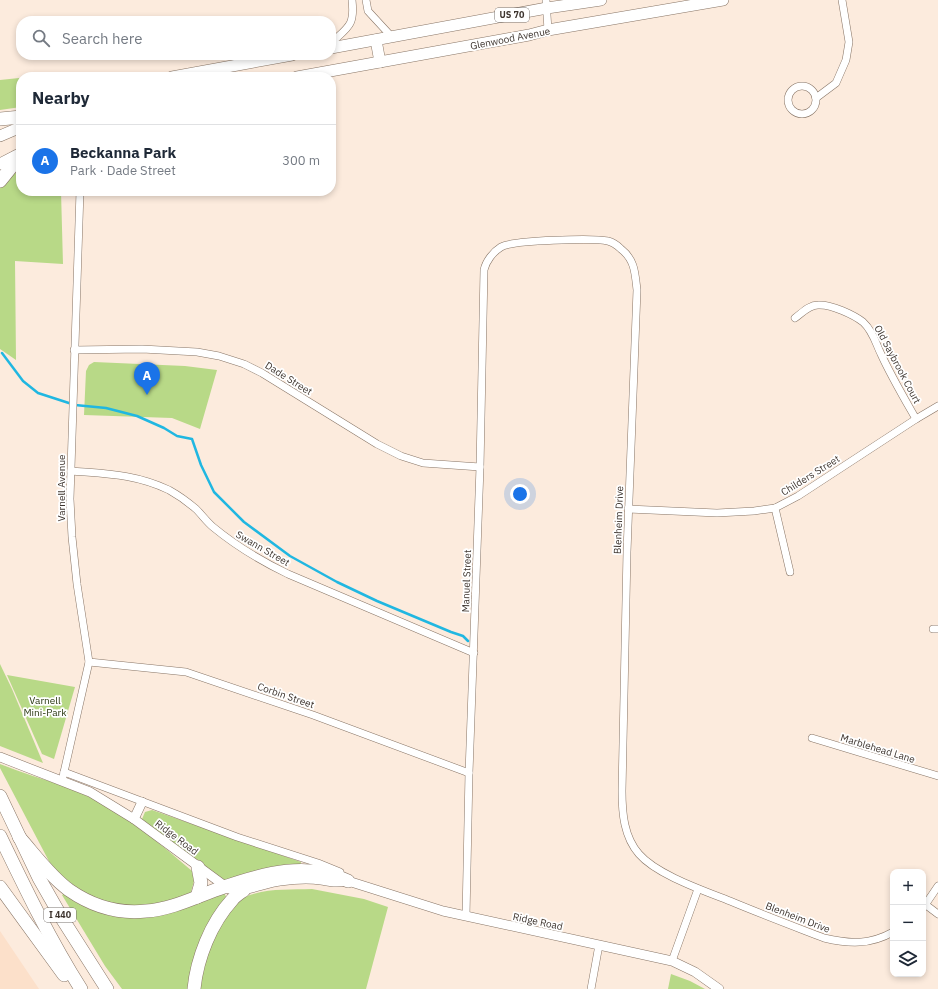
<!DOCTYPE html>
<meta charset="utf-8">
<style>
body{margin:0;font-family:"IBM Plex Sans",sans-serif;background:#f6f6f7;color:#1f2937}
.controls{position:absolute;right:12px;bottom:12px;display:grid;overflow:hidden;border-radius:8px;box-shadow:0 2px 6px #0003}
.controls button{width:36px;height:36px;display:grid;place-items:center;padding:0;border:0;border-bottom:1px solid #e0e1e3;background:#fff;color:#1f2937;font:20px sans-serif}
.you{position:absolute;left:520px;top:494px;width:14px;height:14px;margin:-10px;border:3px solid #fff;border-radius:50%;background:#1a73e8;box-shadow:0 0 0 6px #1a73e833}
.badge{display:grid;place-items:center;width:26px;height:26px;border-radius:50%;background:#1a73e8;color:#fff;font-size:13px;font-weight:700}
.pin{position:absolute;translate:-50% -33px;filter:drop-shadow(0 1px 2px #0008)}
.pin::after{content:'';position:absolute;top:21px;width:14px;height:12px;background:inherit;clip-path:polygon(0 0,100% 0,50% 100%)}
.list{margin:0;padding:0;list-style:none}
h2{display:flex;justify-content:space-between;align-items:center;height:52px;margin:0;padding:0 16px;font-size:17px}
h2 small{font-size:13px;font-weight:400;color:#747a83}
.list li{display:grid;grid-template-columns:26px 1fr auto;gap:12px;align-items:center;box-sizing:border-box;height:72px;padding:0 16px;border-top:1px solid #e0e1e3}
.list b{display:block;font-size:15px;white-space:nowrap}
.list p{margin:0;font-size:13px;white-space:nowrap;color:#747a83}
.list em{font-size:13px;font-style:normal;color:#747a83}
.icon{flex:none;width:22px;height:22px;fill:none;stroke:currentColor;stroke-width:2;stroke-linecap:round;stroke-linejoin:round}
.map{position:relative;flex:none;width:938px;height:989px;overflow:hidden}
.search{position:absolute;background:#fff;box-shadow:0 2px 6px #0003;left:16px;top:16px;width:320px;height:44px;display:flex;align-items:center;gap:10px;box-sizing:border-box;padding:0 14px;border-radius:16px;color:#747a83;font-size:15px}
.panel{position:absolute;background:#fff;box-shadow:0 2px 6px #0003;left:16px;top:72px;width:320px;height:124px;border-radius:16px}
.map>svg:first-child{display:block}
.built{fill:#fce0ca}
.green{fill:#b8d987}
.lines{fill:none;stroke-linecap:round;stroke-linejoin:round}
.stream{stroke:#20b7e1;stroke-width:2.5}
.minor-casing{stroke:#887566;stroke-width:8}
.tertiary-casing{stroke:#887566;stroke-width:10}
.primary-casing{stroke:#887566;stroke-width:12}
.motorway-casing{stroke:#887566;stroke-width:14}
.minor{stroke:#fff;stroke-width:7}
.tertiary{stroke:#fff;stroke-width:9}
.primary{stroke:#fff;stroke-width:11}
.motorway{stroke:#fff;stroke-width:13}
.labels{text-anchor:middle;stroke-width:3.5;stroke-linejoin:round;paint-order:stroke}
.shield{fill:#fff;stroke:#77716d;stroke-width:1}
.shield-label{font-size:9px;font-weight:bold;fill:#3d342e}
.street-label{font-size:10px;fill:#3d342e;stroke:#fff}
.park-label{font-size:10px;fill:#2a3811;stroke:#fff}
</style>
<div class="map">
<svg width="938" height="989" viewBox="0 0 938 989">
<rect width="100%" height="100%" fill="#fcebdd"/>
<path class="built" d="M0,931L39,989H0Z"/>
<g class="green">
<path d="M19,78L21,80V107L0,110V80Z"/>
<path d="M21,168V191H61L63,264L15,261L16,360L0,349V187Z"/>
<path d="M94,362L185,366L217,370L200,429L172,418L84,415L86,371L89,365Z"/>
<path d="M0,664L12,689L43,763L0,746Z"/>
<path d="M7,675L75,687L54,759L42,754Z"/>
<path d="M0,764C22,773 44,779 66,787C113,804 155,839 192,871L194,881L191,892L184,898L170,902L126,907L100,902L76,890L52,867L0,768Z"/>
<path d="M152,810L301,862L300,868L226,883L144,823L142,819L145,812Z"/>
<path d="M312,889L364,899L388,907L366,989H200C201,981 202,972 204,965C211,945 226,903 247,896C268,888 290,890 312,889Z"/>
<path d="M224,892L227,899L189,989H122L105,966L62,895L65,893L112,915Z"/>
<path d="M671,974L690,981L705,989H668Z"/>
</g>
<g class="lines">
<path class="stream" d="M2,353L23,381L38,393L75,405L106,408L137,416L164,428L177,436L192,439L201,465L214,492L244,522L290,556L337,582L377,601L451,632L463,636L468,641"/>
<g class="minor-casing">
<g id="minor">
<path d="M366,0L368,11L391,36"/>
<path d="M546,0L548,30"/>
<path d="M331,43C348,27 355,26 352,0"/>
<circle cx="802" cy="100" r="14"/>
<path d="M816,98L836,83L846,60L849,42L842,0"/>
<path d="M795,318C802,313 809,305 818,305C831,304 854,315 863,322C873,331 876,344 881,354C891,376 904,398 916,419"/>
<path d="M74,350L142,349L197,352L219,356L244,364L262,373L377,444L401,456L423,463L480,467"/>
<path d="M71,471C107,474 135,474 169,490C178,495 189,503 196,509C202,515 207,522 213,527C236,546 261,561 288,574L474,653"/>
<path d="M775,508L790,572"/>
<path d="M628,509L717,513L754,511L775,508L798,496L916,419L938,406"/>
<path d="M933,629H938"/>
<path d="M89,662L186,672L313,715L469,773"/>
<path d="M812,738L938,776"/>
<path d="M64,772L237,837L318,863L340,872"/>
<path d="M62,781L89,662L77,584L72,537L70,499L80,191"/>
<path d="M926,905L938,914"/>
<path d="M923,908L938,886"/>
<path d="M466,916L469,773L480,467L484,270C486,261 493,252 501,247C512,240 594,238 608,241C612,242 618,246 621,249C635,260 635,273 637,290L627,552L622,791C622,813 624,837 639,854C657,875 705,891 730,901C761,914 793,926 824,938C849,944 870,945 893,932"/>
<path d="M672,961L698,889"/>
<path d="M591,989L599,945"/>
</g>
</g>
<g class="tertiary-casing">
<g id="tertiary">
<path d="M0,757L90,792L134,819L229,889C244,893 264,883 280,881C294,879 307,878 321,880C333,882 335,883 348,881L443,911L672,961L695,972L719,989"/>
<path d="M134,819L142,802"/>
</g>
</g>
<g class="primary-casing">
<g id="primary">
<path d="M376,40L380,62"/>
<path d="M331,48L547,8L601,0"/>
<path d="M172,77L292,55"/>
<path d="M297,77L529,35L548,30L723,0"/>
<path d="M0,136L21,127"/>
<path d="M0,164L21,153"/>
</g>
</g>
<g class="motorway-casing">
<g id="motorway">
<path d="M0,119L21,117"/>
<path d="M0,181L21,155"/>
<path d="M0,796L39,878L63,920L107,989"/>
<path d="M0,836C25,888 50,940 81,989"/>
<path d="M19,837C35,855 50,876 69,890C92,906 118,914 146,911C174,909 199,895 224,887C264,873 309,861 348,881"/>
<path d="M0,887L64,975"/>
<path d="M197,897L201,883L198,867"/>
<path d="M194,989C197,958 211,923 232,900C235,896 240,893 244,890"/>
</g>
</g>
<use href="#minor" class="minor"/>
<use href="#tertiary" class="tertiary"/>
<use href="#primary" class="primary"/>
<use href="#motorway" class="motorway"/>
</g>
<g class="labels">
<g class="shield">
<rect x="495" y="8" width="34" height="14" rx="3"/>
<rect x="44" y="908" width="32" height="14" rx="3"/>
</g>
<g class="shield-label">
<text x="512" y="18">US 70</text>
<text x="60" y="918">I 440</text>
</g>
<g class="street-label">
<text transform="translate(510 38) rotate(-11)" y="4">Glenwood Avenue</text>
<text transform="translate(898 364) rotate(62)" y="4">Old Saybrook Court</text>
<text transform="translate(289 378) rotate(32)" y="4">Dade Street</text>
<text transform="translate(810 475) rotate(-32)" y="4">Childers Street</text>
<text transform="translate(61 488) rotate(-90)" y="4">Varnell Avenue</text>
<text transform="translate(618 520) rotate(-88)" y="4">Blenheim Drive</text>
<text transform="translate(263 548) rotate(30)" y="4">Swann Street</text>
<text transform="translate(466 581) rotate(-88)" y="4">Manuel Street</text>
<text transform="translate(286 695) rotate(19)" y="4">Corbin Street</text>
<text transform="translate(878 748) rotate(17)" y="4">Marblehead Lane</text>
<text transform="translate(177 837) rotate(37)" y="4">Ridge Road</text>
<text transform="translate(798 917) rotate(21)" y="4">Blenheim Drive</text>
<text transform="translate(538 921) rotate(12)" y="4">Ridge Road</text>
</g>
<g class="park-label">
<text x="45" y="704">Varnell<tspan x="45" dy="12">Mini-Park</tspan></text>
</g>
</g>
</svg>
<div class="controls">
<button>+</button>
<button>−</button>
<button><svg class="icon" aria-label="layers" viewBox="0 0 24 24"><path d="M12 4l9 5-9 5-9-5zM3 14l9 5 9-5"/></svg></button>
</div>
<div class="you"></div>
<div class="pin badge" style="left:147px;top:395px">A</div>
<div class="search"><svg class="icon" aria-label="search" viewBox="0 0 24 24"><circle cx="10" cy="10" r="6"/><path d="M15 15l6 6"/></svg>Search here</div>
<section class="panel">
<h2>Nearby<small></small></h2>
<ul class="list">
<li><span class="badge">A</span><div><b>Beckanna Park</b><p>Park · Dade Street</p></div><em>300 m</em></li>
</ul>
</section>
</div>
